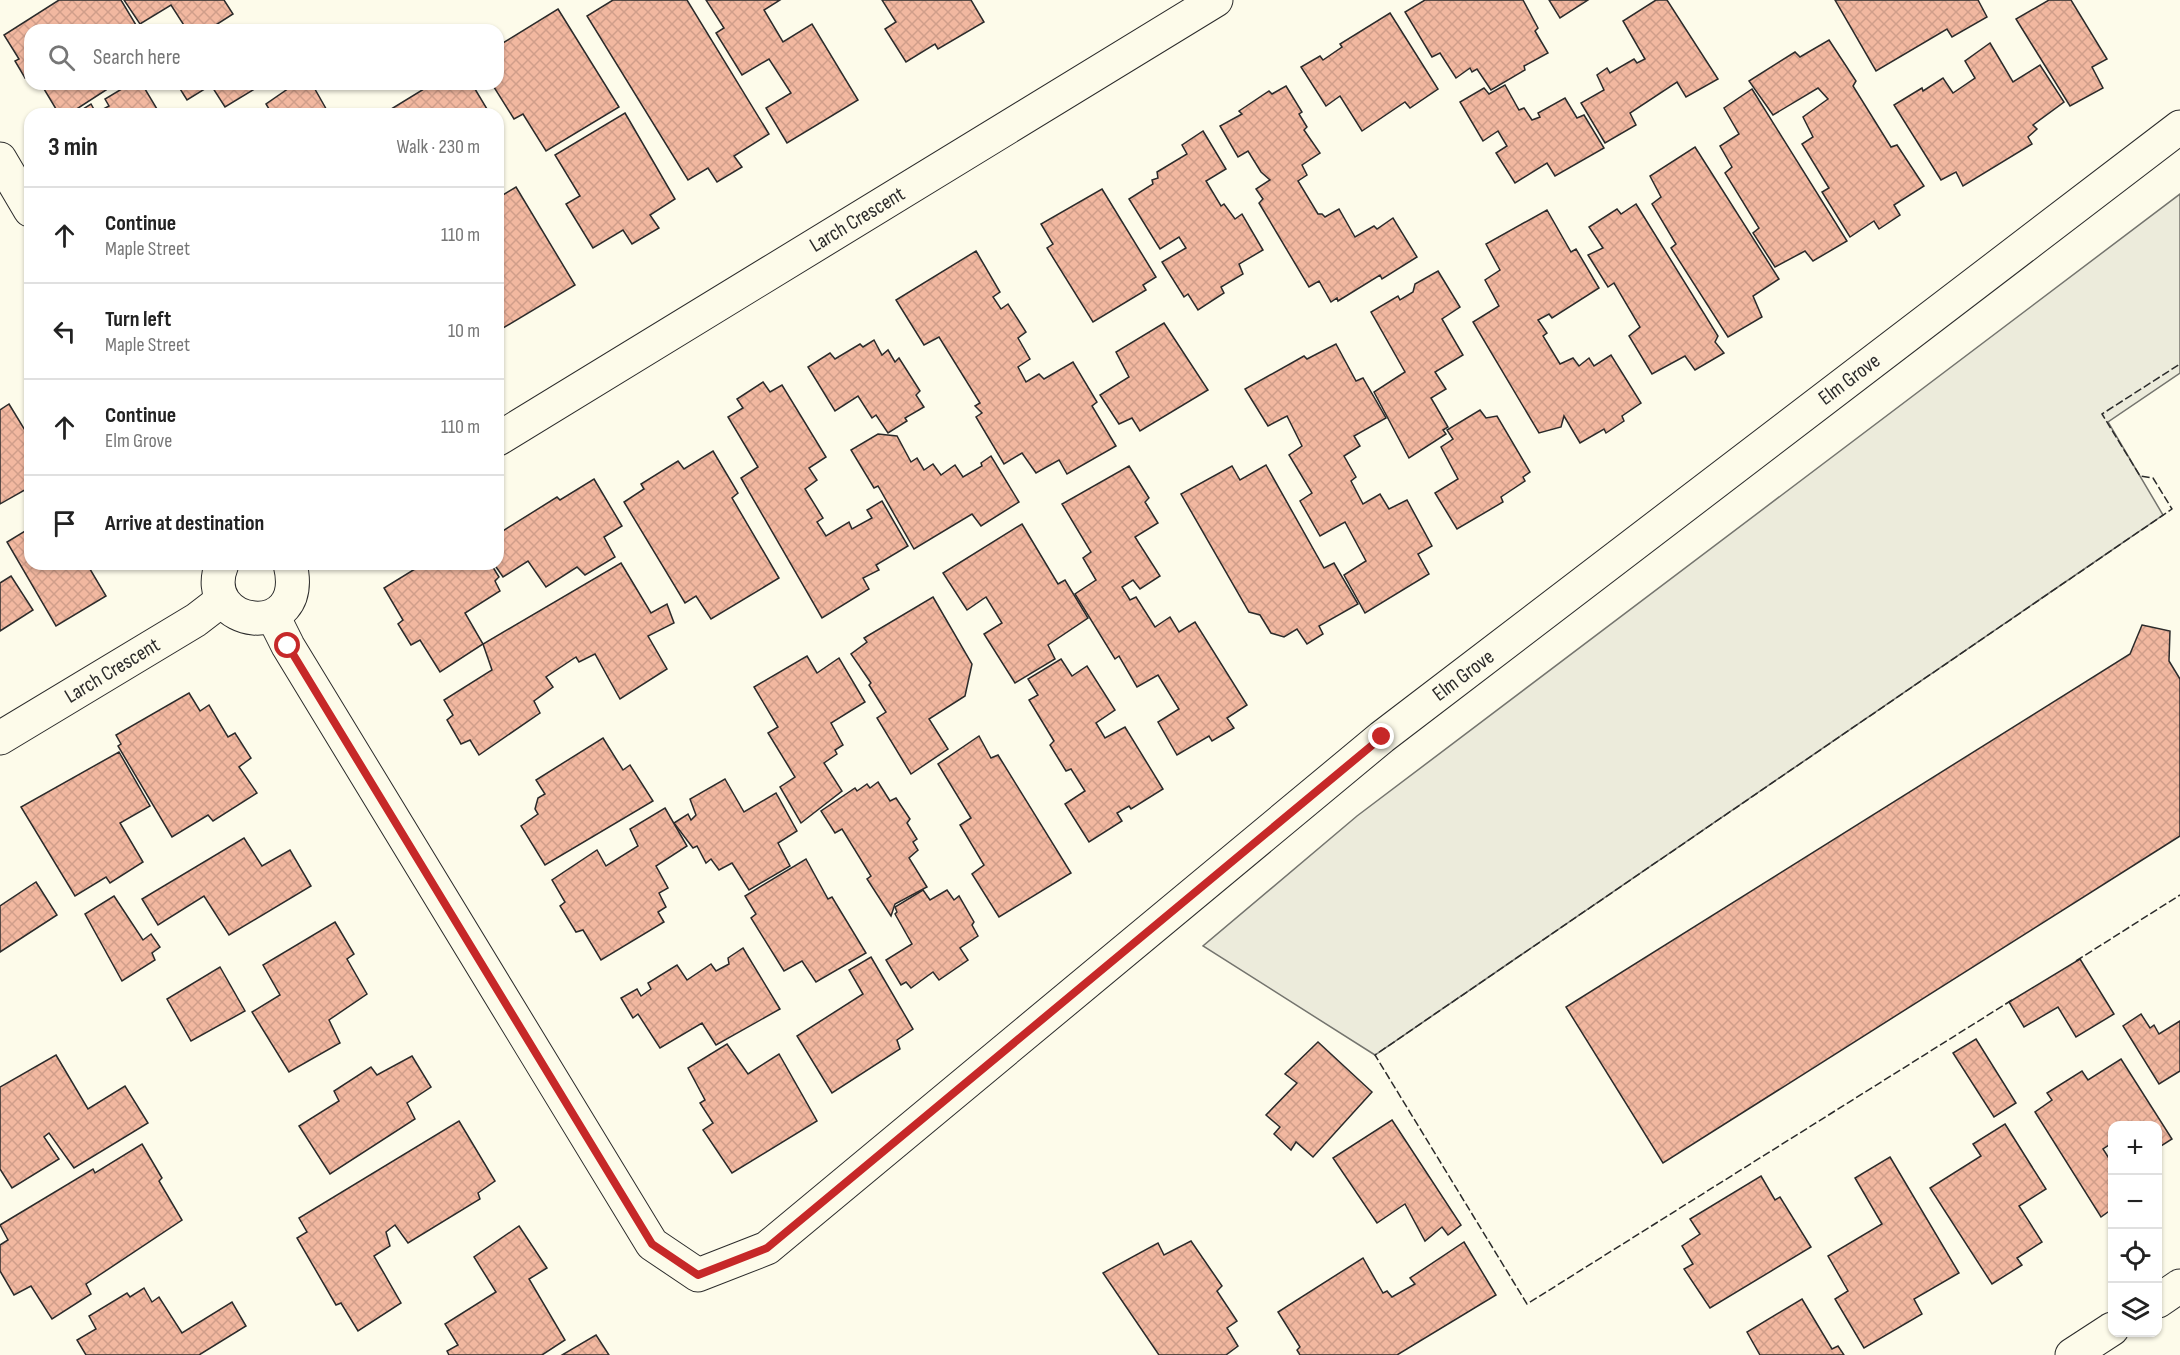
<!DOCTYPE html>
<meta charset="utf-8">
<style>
body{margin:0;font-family:"Sofia Sans Condensed",sans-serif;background:#f6f6f6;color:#222}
.controls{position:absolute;right:18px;bottom:18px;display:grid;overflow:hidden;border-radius:12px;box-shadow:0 2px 4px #0004}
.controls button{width:54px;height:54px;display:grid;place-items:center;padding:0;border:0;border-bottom:2px solid #e0e0e0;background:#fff;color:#222;font:30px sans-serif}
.stop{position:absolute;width:18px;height:18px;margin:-14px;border:4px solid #c62828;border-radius:50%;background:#fff}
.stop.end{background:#c62828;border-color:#fff;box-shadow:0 2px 6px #0008}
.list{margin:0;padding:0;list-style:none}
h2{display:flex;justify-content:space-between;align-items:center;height:78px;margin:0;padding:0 24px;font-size:26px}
h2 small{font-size:20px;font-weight:400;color:#767676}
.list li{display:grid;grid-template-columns:39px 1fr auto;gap:18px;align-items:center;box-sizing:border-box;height:96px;padding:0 24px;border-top:2px solid #e0e0e0}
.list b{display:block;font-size:22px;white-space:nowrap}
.list p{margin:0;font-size:20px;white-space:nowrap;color:#767676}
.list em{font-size:20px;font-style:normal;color:#767676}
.icon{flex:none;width:33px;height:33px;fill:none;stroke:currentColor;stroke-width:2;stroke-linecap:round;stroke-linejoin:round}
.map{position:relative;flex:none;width:2180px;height:1355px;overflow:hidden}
.search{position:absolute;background:#fff;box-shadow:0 2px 4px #0004;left:24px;top:24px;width:480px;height:66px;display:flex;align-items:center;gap:15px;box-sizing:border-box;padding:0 21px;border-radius:18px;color:#767676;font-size:22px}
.panel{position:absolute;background:#fff;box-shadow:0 2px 4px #0004;left:24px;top:108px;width:480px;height:462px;border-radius:18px}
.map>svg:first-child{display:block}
.park{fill:#ecebdb;stroke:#74746e;stroke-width:1.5}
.building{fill:url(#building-cross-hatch);stroke:#2b2b2b;stroke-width:1.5}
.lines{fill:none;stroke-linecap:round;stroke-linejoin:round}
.minor-casing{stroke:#2b2b2b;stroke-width:35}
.minor{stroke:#fdfbea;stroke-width:33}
.fence{stroke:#2b2b2b;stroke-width:1.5;stroke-dasharray:8 3;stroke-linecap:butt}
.route{stroke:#c62828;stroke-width:8}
.labels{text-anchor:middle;stroke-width:4.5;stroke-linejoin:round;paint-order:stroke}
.street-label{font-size:21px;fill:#2b2b2b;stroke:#fdfbea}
</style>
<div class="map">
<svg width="2180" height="1355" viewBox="0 0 2180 1355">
<defs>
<pattern id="building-cross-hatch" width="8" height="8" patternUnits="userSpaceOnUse" patternTransform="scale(1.5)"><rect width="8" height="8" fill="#f2b8a0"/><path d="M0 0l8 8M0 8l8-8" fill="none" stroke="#d09e8a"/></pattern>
</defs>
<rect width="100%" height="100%" fill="#fdfbea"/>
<path class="park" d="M2180,194V373L2108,422L2163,515L1375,1055L1203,946L1357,816Z"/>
<g class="building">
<path d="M59,0H121L139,30H30V75L25,78L15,61L19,59L4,35Z"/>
<path d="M124,0H224L233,14L208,30H187L171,5L140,24Z"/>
<path d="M613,0H687L769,134L734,156L742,167L717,182L708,168L688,180L587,16Z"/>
<path d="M706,0H780L764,10L783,42L812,24L858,100L787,143L766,108L791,93L769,59L742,75L716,33L724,28Z"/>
<path d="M882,0H971L984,22L938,49L935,44L906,62L885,29L896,22Z"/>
<path d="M1425,0H1523L1538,28L1535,31L1548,53L1524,66L1525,70L1491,90L1477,69L1472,72L1470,68L1456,78L1440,53L1432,57L1405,12Z"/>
<path d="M1549,0H1588L1560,18Z"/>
<path d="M1656,0H1667L1718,79L1686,97L1677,82L1630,113L1636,125L1605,143L1581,103L1604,90L1597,75L1607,68L1610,73L1634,59L1637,63L1645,59L1623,21Z"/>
<path d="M1835,0H1978L1987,17L1952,37L1947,29L1876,71Z"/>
<path d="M2049,0H2071L2107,59L2092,67L2103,88L2070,106L2016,19Z"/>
<path d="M558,9L619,107L546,151L523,114L514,119L492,84H498V46Z"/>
<path d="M1390,13L1438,89L1410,108L1405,102L1362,131L1340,96L1326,106L1301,67L1320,56L1323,60L1342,47L1340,44Z"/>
<path d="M1829,40L1856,81L1853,86L1891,147L1897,145L1924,186L1894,205L1900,215L1879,229L1874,221L1850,237L1822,192L1829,188L1802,144L1813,137L1803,117L1828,99L1818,88L1773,115L1749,81L1795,52L1800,57Z"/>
<path d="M1990,43L2013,82L2040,65L2064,102L2033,125L2037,129L2028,137L2032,144L1963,186L1956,172L1941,180L1894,105L1922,88L1923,91L1943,78L1953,93L1975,78L1965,61Z"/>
<path d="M41,84H102L106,90L69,114H59Z"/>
<path d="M130,84H142L160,114H75L91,104L96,113L109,106L105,99Z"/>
<path d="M177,84H263L225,107L211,85L187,100Z"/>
<path d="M295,84H312L329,114H272L266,104Z"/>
<path d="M432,84H472L490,114H383Z"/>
<path d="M1505,85L1519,110L1524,108L1532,120L1540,117L1538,113L1565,98L1577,118L1584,115L1604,148L1555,176L1547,163L1515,183L1496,153L1507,146L1498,131L1483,141L1460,102L1484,88L1489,94Z"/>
<path d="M1286,86L1302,112L1299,114L1307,127L1304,130L1320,153L1302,165L1307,175L1298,181L1318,214H1322L1325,217L1339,209L1355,237L1374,226L1377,229L1393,218L1417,257L1382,279L1380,275L1338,301L1337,298L1331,302L1319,281L1309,287L1259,203L1263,199L1256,189L1270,180L1261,172L1248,151L1238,157L1220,126L1242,114L1239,111L1269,91L1272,94Z"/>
<path d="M1752,89L1847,241L1813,261L1805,251L1775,267L1753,233L1759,228L1725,173L1732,167L1720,146L1739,134L1724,108Z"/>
<path d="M625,113L675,199L650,215L659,228L632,244L623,230L593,248L566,204L580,196L555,155Z"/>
<path d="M1203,131L1226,169L1206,181L1221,206L1224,204L1235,219L1242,214L1263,250L1239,264L1243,274L1221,287L1224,293L1198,310L1188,294L1184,297L1162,262L1186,248L1179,237L1160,249L1129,199L1153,184L1152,180L1158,178L1157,172L1187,154L1182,145Z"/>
<path d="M1695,147L1779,279L1753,296L1762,317L1728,337L1671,248L1676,244L1652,204L1661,197L1650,176Z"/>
<path d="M516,187L575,285L498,331V198Z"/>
<path d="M1102,189L1156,277L1143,285L1146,290L1093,322L1047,248L1053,244L1041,224Z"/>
<path d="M1636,204L1718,336L1715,342L1724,353L1695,370L1685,356L1652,374L1629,336L1640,327L1614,283L1608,287L1588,255L1603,248L1589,227L1617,209L1621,214Z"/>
<path d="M1547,210L1571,252L1576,249L1599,288L1552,318L1549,314L1538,320L1547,333L1543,336L1560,364L1573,358L1579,366L1589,358L1594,366L1611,355L1641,403L1622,416L1624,421L1606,433L1604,429L1580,443L1564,416L1561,427L1539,433L1473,322L1499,306L1485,280L1500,270L1486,244Z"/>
<path d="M976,251L1000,292L993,297L1001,309L1008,304L1026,332L1018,338L1030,359L1018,367L1026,382L1039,374L1044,379L1073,362L1097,402L1092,406L1116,446L1067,474L1059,460L1036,473L1022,453L1004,464L976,417L982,413L975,406L980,403L939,337L924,345L896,300Z"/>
<path d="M1438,271L1460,307L1442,319L1463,355L1435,372L1446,389L1431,398L1448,427L1443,430L1446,434L1409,458L1374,392L1405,372L1371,312L1398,296L1400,300L1413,292L1415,284Z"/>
<path d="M1164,323L1208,390L1140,431L1132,418L1119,424L1100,395L1129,377L1116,352Z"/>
<path d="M874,340L882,355L888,350L895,362L899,358L920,391L916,395L924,407L905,418L907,421L888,433L876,415L872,418L858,396L835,411L808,367L830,353L835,359L860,344L863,347Z"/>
<path d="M1336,344L1356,381L1363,378L1386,418L1354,436L1360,446L1344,456L1356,477L1351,481L1363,504L1380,494L1389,509L1407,500L1432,546L1418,554L1429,574L1365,613L1344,575L1366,561L1345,522L1320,536L1300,501L1312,493L1289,455L1302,446L1287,416L1268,426L1245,389L1304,356L1307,359Z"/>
<path d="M763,382L770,392L782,385L826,457L809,468L817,480L805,489L823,518L817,522L826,536L849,522L852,529L872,518L867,510L882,501L908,546L876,565L879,570L863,578L869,589L822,618L741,478L758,467L728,417L743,408L737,399Z"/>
<path d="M9,404L26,432L30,429V487L0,504V410Z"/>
<path d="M1480,410L1486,418L1497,416L1530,472L1523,477L1525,481L1501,497L1503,502L1457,529L1435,493L1458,479L1441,447L1453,439L1447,430Z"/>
<path d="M878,434L897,436L911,462L917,458L924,470L933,464L941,475L955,465L963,477L982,466L981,463L991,456L1019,502L981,526L972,514L914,549L878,486L874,488L851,450Z"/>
<path d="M713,451L738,493L732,498L779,578L711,619L696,596L685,603L624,502L644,489L641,484L678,461L684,469Z"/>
<path d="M1266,465L1324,568L1334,563L1358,604L1319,626L1323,634L1307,644L1297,629L1284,637L1271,633L1260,615L1249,612L1181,494L1232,466L1240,480Z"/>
<path d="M1129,466L1149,498L1145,502L1158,523L1135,537L1160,576L1140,589L1133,580L1122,587L1130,600L1136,597L1155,627L1170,617L1179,632L1195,622L1247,705L1227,718L1234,728L1212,741L1209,736L1177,755L1158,722L1179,709L1158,675L1137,687L1119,656L1115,659L1075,594L1096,580L1083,558L1091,552L1062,504Z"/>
<path d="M594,479L622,526L604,537L615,557L585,575L577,567L546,587L528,561L503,577L494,564H498V534L557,497L560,500Z"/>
<path d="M1022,524L1058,584L1065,580L1088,618L1048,645L1055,659L1015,683L984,634L1002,623L986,597L967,610L943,573Z"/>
<path d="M30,528V564H87L106,596L56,626L7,542Z"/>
<path d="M621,563L651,613L667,604L674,623L648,636L667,669L620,699L595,654L579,662L576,657L546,677L553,687L534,701L540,713L479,755L470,740L461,744L447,720L453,715L444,700L492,670L483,644Z"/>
<path d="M423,564H491L499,577L495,581L500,591L465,613L483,644L440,672L420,640L411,645L398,624L403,620L384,588Z"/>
<path d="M11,576L33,610L0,631V583Z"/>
<path d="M933,597L972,664L965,696L929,719L948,749L911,774L877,718L886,712L869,685L871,683L851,654L867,642L864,638Z"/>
<path d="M2142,625L2170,631L2169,661L2180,679V836L1663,1163L1566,1007L2130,654Z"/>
<path d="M807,656L817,673L839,658L865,702L831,723L843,745L835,750L837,754L824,763L842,791L801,823L780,787L795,777L768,733L778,727L754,687Z"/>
<path d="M1061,659L1072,676L1087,666L1115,710L1096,723L1105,738L1125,727L1163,789L1131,809L1129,806L1117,813L1122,821L1089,842L1065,804L1085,791L1071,769L1066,771L1050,745L1054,741L1029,700L1038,695L1028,679Z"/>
<path d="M189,693L200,711L209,705L228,737L235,733L251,758L239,767L257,793L213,821L208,815L172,837L118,746L121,744L116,735Z"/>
<path d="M979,736L991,758L998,755L1071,873L999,917L972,874L984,865L960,825L971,818L938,764Z"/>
<path d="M603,738L623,770L630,765L653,801L545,865L521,826L538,814L535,809L538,798L545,794L536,780Z"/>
<path d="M119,752L150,806L120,823L143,862L110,883L106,877L75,896L21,807Z"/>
<path d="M725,779L744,812L776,793L797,831L778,843L790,866L749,890L732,863L719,870L711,859L706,863L697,846L693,848L674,823L688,814L691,820L696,815L690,799Z"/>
<path d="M878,782L890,801L896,798L910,819L907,823L917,839L913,842L918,850L909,858L927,887L895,904L891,916L867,879L871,876L842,829L835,833L821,811L855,788L857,791L867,784L870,788Z"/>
<path d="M665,808L687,846L656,866L668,888L659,893L666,907L658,912L664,922L601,960L583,930L576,932L560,906L565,902L552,880L597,850L606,866L638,846L630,829Z"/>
<path d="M244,838L262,866L290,850L311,886L229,935L204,896L158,925L142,899Z"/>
<path d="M806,859L828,899L832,897L866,953L816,982L802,961L784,971L751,918L756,914L745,896Z"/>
<path d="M36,882L57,915L0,952V906Z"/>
<path d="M923,890L930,900L947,890L954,900L959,896L974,922L972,925L978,936L960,948L968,960L939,980L933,972L911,988L906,982L901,985L886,960L912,944L895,914L897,912L895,907Z"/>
<path d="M114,896L143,940L151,934L160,947L152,953L155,960L122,981L85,914Z"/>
<path d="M335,922L354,954L347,959L367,994L329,1020L340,1043L289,1072L252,1012L280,995L263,965Z"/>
<path d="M743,948L780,1009L716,1045L702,1023L660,1048L638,1014L633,1018L621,998L637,989L641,996L651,989L648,983L677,965L687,980L711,964L716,971L729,964L728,958Z"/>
<path d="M871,957L913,1029L897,1040L900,1049L832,1093L797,1036L863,994L849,970Z"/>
<path d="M2080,959L2114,1014L2076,1037L2058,1007L2024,1027L2009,1002Z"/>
<path d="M220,967L245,1011L191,1041L167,999Z"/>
<path d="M2141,1014L2150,1028L2154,1025L2159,1034L2180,1021V1071L2159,1084L2123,1026Z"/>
<path d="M1976,1039L2016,1103L1994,1117L1953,1053Z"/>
<path d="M1318,1042L1372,1092L1313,1157L1296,1142L1291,1150L1274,1134L1280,1127L1266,1115L1297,1083L1285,1074Z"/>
<path d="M727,1044L748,1074L779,1054L817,1121L732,1173L703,1130L713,1123L700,1103L705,1100L688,1068Z"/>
<path d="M56,1055L88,1109L125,1086L148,1123L74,1168L49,1133L44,1137L59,1159L12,1188L0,1169V1087Z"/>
<path d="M412,1056L431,1087L407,1103L415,1119L330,1174L299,1126L339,1101L334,1091L371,1067L377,1075Z"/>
<path d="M2121,1059L2172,1139L2158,1148V1126H2112V1143L2103,1149L2112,1163V1209L2101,1217L2035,1112L2052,1100L2047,1093L2082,1071L2088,1080Z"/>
<path d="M1392,1120L1461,1225L1448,1235L1442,1227L1425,1241L1405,1204L1377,1223L1333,1158Z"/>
<path d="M459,1121L495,1181L478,1193L480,1199L408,1243L395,1225L386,1232L390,1246L374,1256L401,1303L358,1331L341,1303L336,1305L297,1238L307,1232L299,1218Z"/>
<path d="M2005,1124L2046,1189L2019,1206L2042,1242L2017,1258L2022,1265L1992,1284L1930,1188L1981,1156L1973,1144Z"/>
<path d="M142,1144L162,1178L159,1181L182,1220L86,1284L91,1294L52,1319L31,1286L14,1295L0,1271V1245L8,1240L0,1225L93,1169L95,1173Z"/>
<path d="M1890,1157L1959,1273L1914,1299L1922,1314L1864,1348L1835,1299L1848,1291L1828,1256L1882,1224L1855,1178Z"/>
<path d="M1761,1176L1775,1200L1780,1197L1811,1247L1710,1308L1684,1269L1693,1264L1682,1246L1700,1234L1690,1219Z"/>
<path d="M519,1226L547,1268L529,1279L565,1340L542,1355H449L447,1351L458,1345L445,1324L496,1292L474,1257Z"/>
<path d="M1191,1241L1222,1286L1217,1291L1237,1321L1227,1328L1238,1346L1226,1355H1159L1103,1273L1158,1243L1164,1255Z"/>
<path d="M1464,1242L1496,1295L1397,1355H1300L1297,1350L1300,1347L1278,1312L1363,1258L1383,1293L1387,1291L1392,1297L1415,1284L1410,1278Z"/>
<path d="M144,1288L152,1302L159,1297L182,1333L232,1302L246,1326L199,1355H86L77,1340L96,1329L89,1316L127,1293L130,1297Z"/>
<path d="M1802,1299L1832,1349L1838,1346L1844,1355H1760L1747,1332Z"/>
<path d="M596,1335L609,1355H562Z"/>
</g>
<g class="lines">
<g class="minor-casing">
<g id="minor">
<path d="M0,159L30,210"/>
<path d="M498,439L1216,0"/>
<path d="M222,564C196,628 310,644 290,564"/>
<path d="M273,616L288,646L652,1244L698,1275L767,1248L1382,737L2180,127"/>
<path d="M0,738L196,620L222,600"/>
<path d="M2158,1301L2180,1286"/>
<path d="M2072,1355L2112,1329"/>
</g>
</g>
<use href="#minor" class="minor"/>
<g class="fence">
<path d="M2076,961L2180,895"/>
<path d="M2012,1000L1527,1304L1375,1055L2172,509L2153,478L2140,476L2102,414L2180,364"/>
</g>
</g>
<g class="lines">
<path class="route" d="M288,646L652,1244L698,1275L767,1248L1382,737"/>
</g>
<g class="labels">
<g class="street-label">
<text transform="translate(857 219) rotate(-31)" y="7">Larch Crescent</text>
<text transform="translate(1849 379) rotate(-37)" y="7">Elm Grove</text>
<text transform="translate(112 670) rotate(-31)" y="7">Larch Crescent</text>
<text transform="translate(1463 675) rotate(-37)" y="7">Elm Grove</text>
</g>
</g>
</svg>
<div class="controls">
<button>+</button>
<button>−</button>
<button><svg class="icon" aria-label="locate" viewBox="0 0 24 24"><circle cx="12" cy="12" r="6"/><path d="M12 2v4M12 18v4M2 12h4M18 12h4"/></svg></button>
<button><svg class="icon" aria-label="layers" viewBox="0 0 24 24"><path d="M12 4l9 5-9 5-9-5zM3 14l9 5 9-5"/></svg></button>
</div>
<div class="stop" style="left:288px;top:646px"></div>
<div class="stop end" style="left:1382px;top:737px"></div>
<div class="search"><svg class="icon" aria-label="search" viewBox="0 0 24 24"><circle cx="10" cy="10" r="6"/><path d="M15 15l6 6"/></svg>Search here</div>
<section class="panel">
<h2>3 min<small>Walk · 230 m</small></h2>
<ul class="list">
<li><svg class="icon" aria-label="ahead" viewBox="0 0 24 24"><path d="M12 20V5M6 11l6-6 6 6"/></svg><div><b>Continue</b><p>Maple Street</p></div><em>110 m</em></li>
<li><svg class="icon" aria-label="left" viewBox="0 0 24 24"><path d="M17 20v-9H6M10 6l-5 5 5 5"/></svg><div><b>Turn left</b><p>Maple Street</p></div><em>10 m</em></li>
<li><svg class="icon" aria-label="ahead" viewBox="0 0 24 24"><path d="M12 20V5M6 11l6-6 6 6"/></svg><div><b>Continue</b><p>Elm Grove</p></div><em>110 m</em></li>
<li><svg class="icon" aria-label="arrive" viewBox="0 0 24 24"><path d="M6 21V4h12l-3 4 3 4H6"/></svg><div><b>Arrive at destination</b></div></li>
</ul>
</section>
</div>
